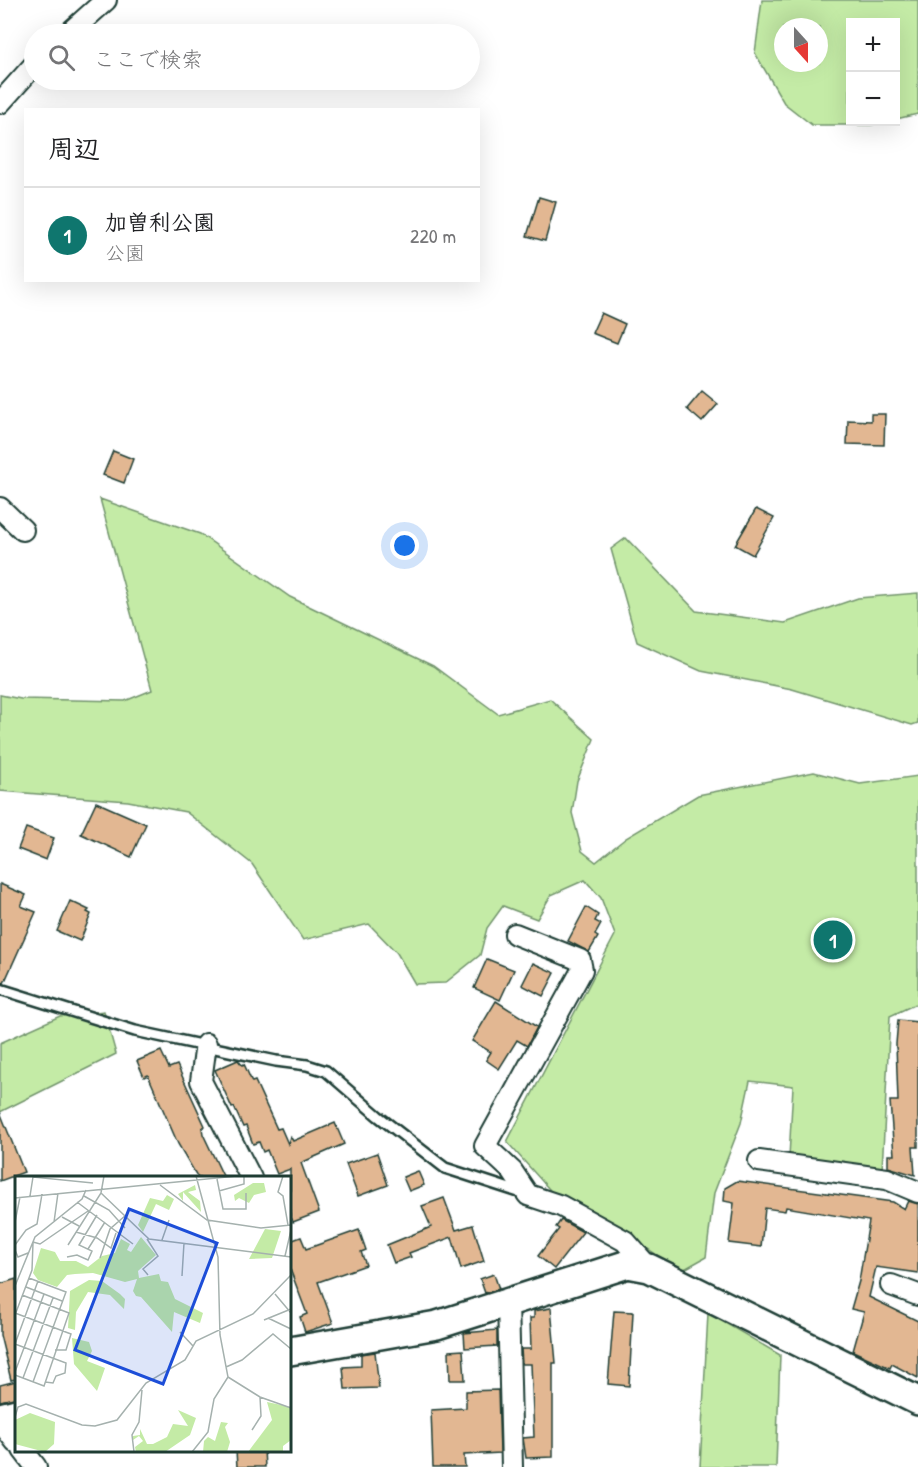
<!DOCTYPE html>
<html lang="ja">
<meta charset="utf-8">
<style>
body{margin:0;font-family:"Patrick Hand","Klee One",sans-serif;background:#f2f2f2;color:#202124}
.controls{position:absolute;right:18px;top:18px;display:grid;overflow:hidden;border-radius:0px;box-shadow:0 6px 24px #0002}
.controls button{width:54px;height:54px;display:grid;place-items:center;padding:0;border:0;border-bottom:2px solid #e0e0e0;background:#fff;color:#202124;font:30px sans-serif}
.compass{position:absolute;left:774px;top:18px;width:54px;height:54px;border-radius:50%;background:#fff;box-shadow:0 6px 24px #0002;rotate:159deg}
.you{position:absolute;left:405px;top:546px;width:21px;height:21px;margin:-15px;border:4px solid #fff;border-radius:50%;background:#1a73e8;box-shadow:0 0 0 9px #1a73e833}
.badge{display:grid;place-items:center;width:39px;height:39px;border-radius:50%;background:#0f766e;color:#fff;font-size:20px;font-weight:700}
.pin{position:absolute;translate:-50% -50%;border:3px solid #fff;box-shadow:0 2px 6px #0006}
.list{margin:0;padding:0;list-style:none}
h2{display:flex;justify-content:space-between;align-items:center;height:78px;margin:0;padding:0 24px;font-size:26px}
h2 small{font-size:20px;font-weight:400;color:#757577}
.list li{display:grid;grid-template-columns:39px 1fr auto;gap:18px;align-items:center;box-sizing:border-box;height:96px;padding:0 24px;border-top:2px solid #e0e0e0}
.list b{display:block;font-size:22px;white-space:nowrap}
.list p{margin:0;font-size:20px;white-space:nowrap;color:#757577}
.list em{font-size:20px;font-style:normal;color:#757577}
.icon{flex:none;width:33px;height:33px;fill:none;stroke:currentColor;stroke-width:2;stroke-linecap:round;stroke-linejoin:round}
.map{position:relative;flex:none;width:918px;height:1467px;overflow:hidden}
.search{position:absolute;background:#fff;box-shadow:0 6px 24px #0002;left:24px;top:24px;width:456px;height:66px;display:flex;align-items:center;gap:15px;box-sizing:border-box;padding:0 21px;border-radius:33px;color:#757577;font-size:22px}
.panel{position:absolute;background:#fff;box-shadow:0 6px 24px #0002;left:24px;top:108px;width:456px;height:174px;border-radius:0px}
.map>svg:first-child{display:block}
.green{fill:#c4eba6;stroke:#72946d;stroke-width:1.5;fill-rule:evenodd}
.building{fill:#e2b792;stroke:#1f3d34;stroke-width:1.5}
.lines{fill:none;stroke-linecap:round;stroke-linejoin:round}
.lane-casing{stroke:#1f3d34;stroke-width:14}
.street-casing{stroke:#1f3d34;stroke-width:24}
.secondary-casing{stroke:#1f3d34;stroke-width:32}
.lane{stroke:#fff;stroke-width:9}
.street{stroke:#fff;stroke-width:20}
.secondary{stroke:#fff;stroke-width:27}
.inset-road{fill:none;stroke:#a5b1ae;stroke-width:1.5}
.view{fill:#1d4ed8;fill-opacity:0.15;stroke:#1d4ed8;stroke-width:3}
.inset-edge{fill:none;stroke:#1f3d34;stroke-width:3}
</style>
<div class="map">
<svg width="918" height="1467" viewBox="0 0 918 1467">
<rect width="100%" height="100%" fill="#fff"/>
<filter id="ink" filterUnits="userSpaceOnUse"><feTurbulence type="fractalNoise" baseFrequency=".0167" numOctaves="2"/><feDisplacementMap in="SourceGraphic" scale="12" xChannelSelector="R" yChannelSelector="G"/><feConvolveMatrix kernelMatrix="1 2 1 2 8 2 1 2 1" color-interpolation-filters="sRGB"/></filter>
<g filter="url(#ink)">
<g class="green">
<path d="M762,0H918V114L896,119V22H850V122H885L871,125H812L784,103L755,53ZM783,27H819V63H783Z"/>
<path d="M100,499L200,534L290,597L433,666L498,714L550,699L594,739L577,781L572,813L582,851L596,862L626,838L698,795L814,772L860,784L918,776V1003L890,1016L882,1170L789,1157L793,1086L750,1081L741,1123L714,1193L706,1257L681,1271L633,1239L557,1198L507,1142L615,935L601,898L585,880L551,895L537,919L503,906L487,928L480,955L445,983L415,984L397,953L369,924L303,940L252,864L186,812L128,801L0,791V695L21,699L125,701L152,690Z"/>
<path d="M626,538L696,611L785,623L858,598L918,593V723L912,725L792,689L701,671L637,642L611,549Z"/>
<path d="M104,1011L116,1054L0,1112V1043L60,1016Z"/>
<path d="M708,1313L780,1355L776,1467H700Z"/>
</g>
<g class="building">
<path d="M539,197L556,202L545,241L527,236Z"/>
<path d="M601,313L625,324L617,343L592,333Z"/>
<path d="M702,391L718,404L702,422L687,409Z"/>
<path d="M871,414H885L884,445L847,444L848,420L871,421Z"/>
<path d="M113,451L133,459L124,483L103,475Z"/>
<path d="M756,509L774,518L753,555L735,545Z"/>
<path d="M96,802L146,824L131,857L81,834Z"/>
<path d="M26,828L54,838L46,860L18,849Z"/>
<path d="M0,884L26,895L21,906L36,912L4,983L0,982Z"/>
<path d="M70,901L89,910L87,912L91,914L80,941L57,931Z"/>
<path d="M586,907L598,915L595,921L601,924L595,935L598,937L589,952L568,941Z"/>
<path d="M487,959L514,970L500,1000L474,988Z"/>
<path d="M533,963L555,973L543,996L522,985Z"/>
<path d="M496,1001L537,1027L527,1046L517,1040L499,1069L486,1060L491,1052L472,1041Z"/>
<path d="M898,1020L918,1022V1147H913L915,1175L888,1167V1155H894L890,1101H898L896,1044Z"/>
<path d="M161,1051L169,1068L177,1065L205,1126L202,1128L203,1134L224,1178H198L178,1144L148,1075L144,1077L137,1061Z"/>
<path d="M238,1060L242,1065L244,1064L252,1082L255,1081L277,1129L281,1128L288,1144L290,1136L293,1141L335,1123L344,1144L301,1163L319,1212L293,1222L290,1214V1169L277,1174L267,1150L263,1152L259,1142L253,1144L246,1126L243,1127L234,1107L232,1108L215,1070Z"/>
<path d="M0,1112L24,1172L0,1181Z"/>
<path d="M377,1153L388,1185L358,1196L346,1164Z"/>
<path d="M418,1171L424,1185L409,1191L403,1177Z"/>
<path d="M737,1181L893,1202L904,1209L908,1201L918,1204V1273L876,1267L869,1297L918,1321V1378L892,1364L890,1368L853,1351L864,1312L851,1309L859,1281L869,1221L786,1207L785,1211L765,1208L761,1247L729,1243L734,1203L724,1201L725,1188Z"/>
<path d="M444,1198L456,1230L473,1225L484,1261L461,1269L452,1237L409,1253L411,1257L394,1263L387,1245L431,1227L422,1206Z"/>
<path d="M561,1220L583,1232L554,1269L538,1256L559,1229L556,1227Z"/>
<path d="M359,1230L366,1250L361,1252L366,1265L318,1282L333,1323L305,1332L300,1317L307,1314L290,1269V1241L301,1237L306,1249Z"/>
<path d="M494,1274L499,1289L485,1293L480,1279Z"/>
<path d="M16,1279V1379L11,1380L0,1335V1284Z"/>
<path d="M551,1308L556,1363H553V1457L526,1458L523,1438L534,1437L531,1364H522L521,1349H531L530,1318H534V1311Z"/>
<path d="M614,1311L633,1312L629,1386L608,1384Z"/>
<path d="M497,1330V1346L465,1348L464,1333Z"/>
<path d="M463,1350L465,1380H450L449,1351Z"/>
<path d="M375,1352L379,1388L345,1389L343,1367L361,1366V1354Z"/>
<path d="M16,1381V1398L0,1401V1385Z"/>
<path d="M498,1390L500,1453L464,1455L465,1467H433L431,1410L466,1408V1391Z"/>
<path d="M236,1450H264L265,1467H237Z"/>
</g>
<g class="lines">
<g class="lane-casing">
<path id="lane" d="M0,989L135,1031L276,1061L307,1065L326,1071L378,1116L445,1168L522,1193"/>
</g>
<g class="street-casing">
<g id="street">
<path d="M68,34L106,0"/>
<path d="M0,103L34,65"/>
<path d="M0,508L23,530"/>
<path d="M515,934L580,960L582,970L485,1146L512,1171L528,1195L561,1206L625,1241L649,1268"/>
<path d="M206,1044L201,1081L251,1178"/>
<path d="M759,1161L887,1179L918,1192"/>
<path d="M891,1285L918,1295"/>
<path d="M508,1301L512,1467"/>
<path d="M0,1421L16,1442"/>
<path d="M23,1450L36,1467"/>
</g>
</g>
<g class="secondary-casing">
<g id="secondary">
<path d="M290,1351L437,1325L628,1264L649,1268L918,1401"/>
<path d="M0,1417L16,1413"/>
</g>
</g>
<use href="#lane" class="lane"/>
<use href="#street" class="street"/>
<use href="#secondary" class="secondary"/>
</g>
</g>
<g transform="translate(15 1176)">
<rect width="276" height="276" fill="#fff"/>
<path d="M238,7H249L251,16L239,19L234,27L224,22L220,25L219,19ZM180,9L181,14L173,16L185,25L186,36L168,16V25L163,18ZM152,19L159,23L154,34L141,28L128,56L123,49L135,22L148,25ZM250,53L266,55L257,82L234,83ZM126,61L141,79L123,95L124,102L144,98L146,105L153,106L160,123L188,137L185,147L159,136L157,156L126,121L121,120L118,115L122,103L110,106L78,97L60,98L52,99L42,111L23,104L18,97L26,72L40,76L45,85H61L73,91L87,80L100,77L106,63L115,68L112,74L116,76ZM74,104L87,105L105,118L110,123L109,133L95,119L73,116L61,136L60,154L53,152L55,115ZM57,162L74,166L77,175L72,185L90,192L82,215L59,188ZM252,226L276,231V264L268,270V276H233L257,244ZM163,234L181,242L175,259L150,276H121L120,271L128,265L124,260L118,264V260L125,259V253L132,268H138L152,261L158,248L173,250ZM15,237L40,246L39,268L30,276L0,268V244ZM206,246L213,247L210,251L215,266L212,276H188L189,265L193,261L200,265Z" fill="#c4eba6"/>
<path class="inset-road" d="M268,0L263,16L268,20L273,49M202,3L208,33H231V17M145,9L192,44L246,52L276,49M204,15L229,8V0M86,17L134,63L276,81M15,20L18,1L78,7M69,20L94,34L110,52M0,22L222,0M62,26L118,68M47,41L64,50M0,46L5,21M39,46L43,17M61,56L82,62L96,72L101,57M132,63L143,80L128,93L133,99M147,64L154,44M18,66L25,68L73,35M0,69L11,54L22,48L27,18M53,69L86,17L89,0M73,73L90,46M0,74L3,81L13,77M270,80L276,54M52,81L62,79L73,84L77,75L64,69L82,39M85,82L95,53L111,39M167,100L169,67M14,102L51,116L18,206M0,110L20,61L67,23L71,14M11,111L47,125M260,118L276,137M0,137L56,158L51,174H40M0,139L17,94L18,67M253,142L276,153M249,144L276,133M165,156L178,170M0,168L51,187L50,197L41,200L38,207L30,206M0,168L23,105M211,191L227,184L258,158L276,173M0,196L29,118M0,199L29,210L54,137L7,119M213,201L245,221L276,232M8,202L38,122M0,241L3,231L11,228L67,249L80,250L102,244L131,207L170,184L181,165L238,138L276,99M237,254L246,240L245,221M119,276L117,259L124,246L127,214M177,276L193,256L199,223L213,201L205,159L203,81L181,0"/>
<path class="view" d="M114,33L202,67L148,208L60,174Z"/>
<rect width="276" height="276" class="inset-edge"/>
</g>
</svg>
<div class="controls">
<button>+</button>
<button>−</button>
</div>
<svg class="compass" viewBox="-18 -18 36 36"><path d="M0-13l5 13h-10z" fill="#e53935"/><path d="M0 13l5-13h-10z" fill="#757577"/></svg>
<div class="you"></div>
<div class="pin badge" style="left:833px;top:940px">1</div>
<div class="search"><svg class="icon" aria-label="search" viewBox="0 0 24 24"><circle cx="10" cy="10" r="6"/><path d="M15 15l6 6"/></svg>ここで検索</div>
<section class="panel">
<h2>周辺<small></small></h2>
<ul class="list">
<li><span class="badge">1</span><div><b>加曽利公園</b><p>公園</p></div><em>220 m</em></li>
</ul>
</section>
</div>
